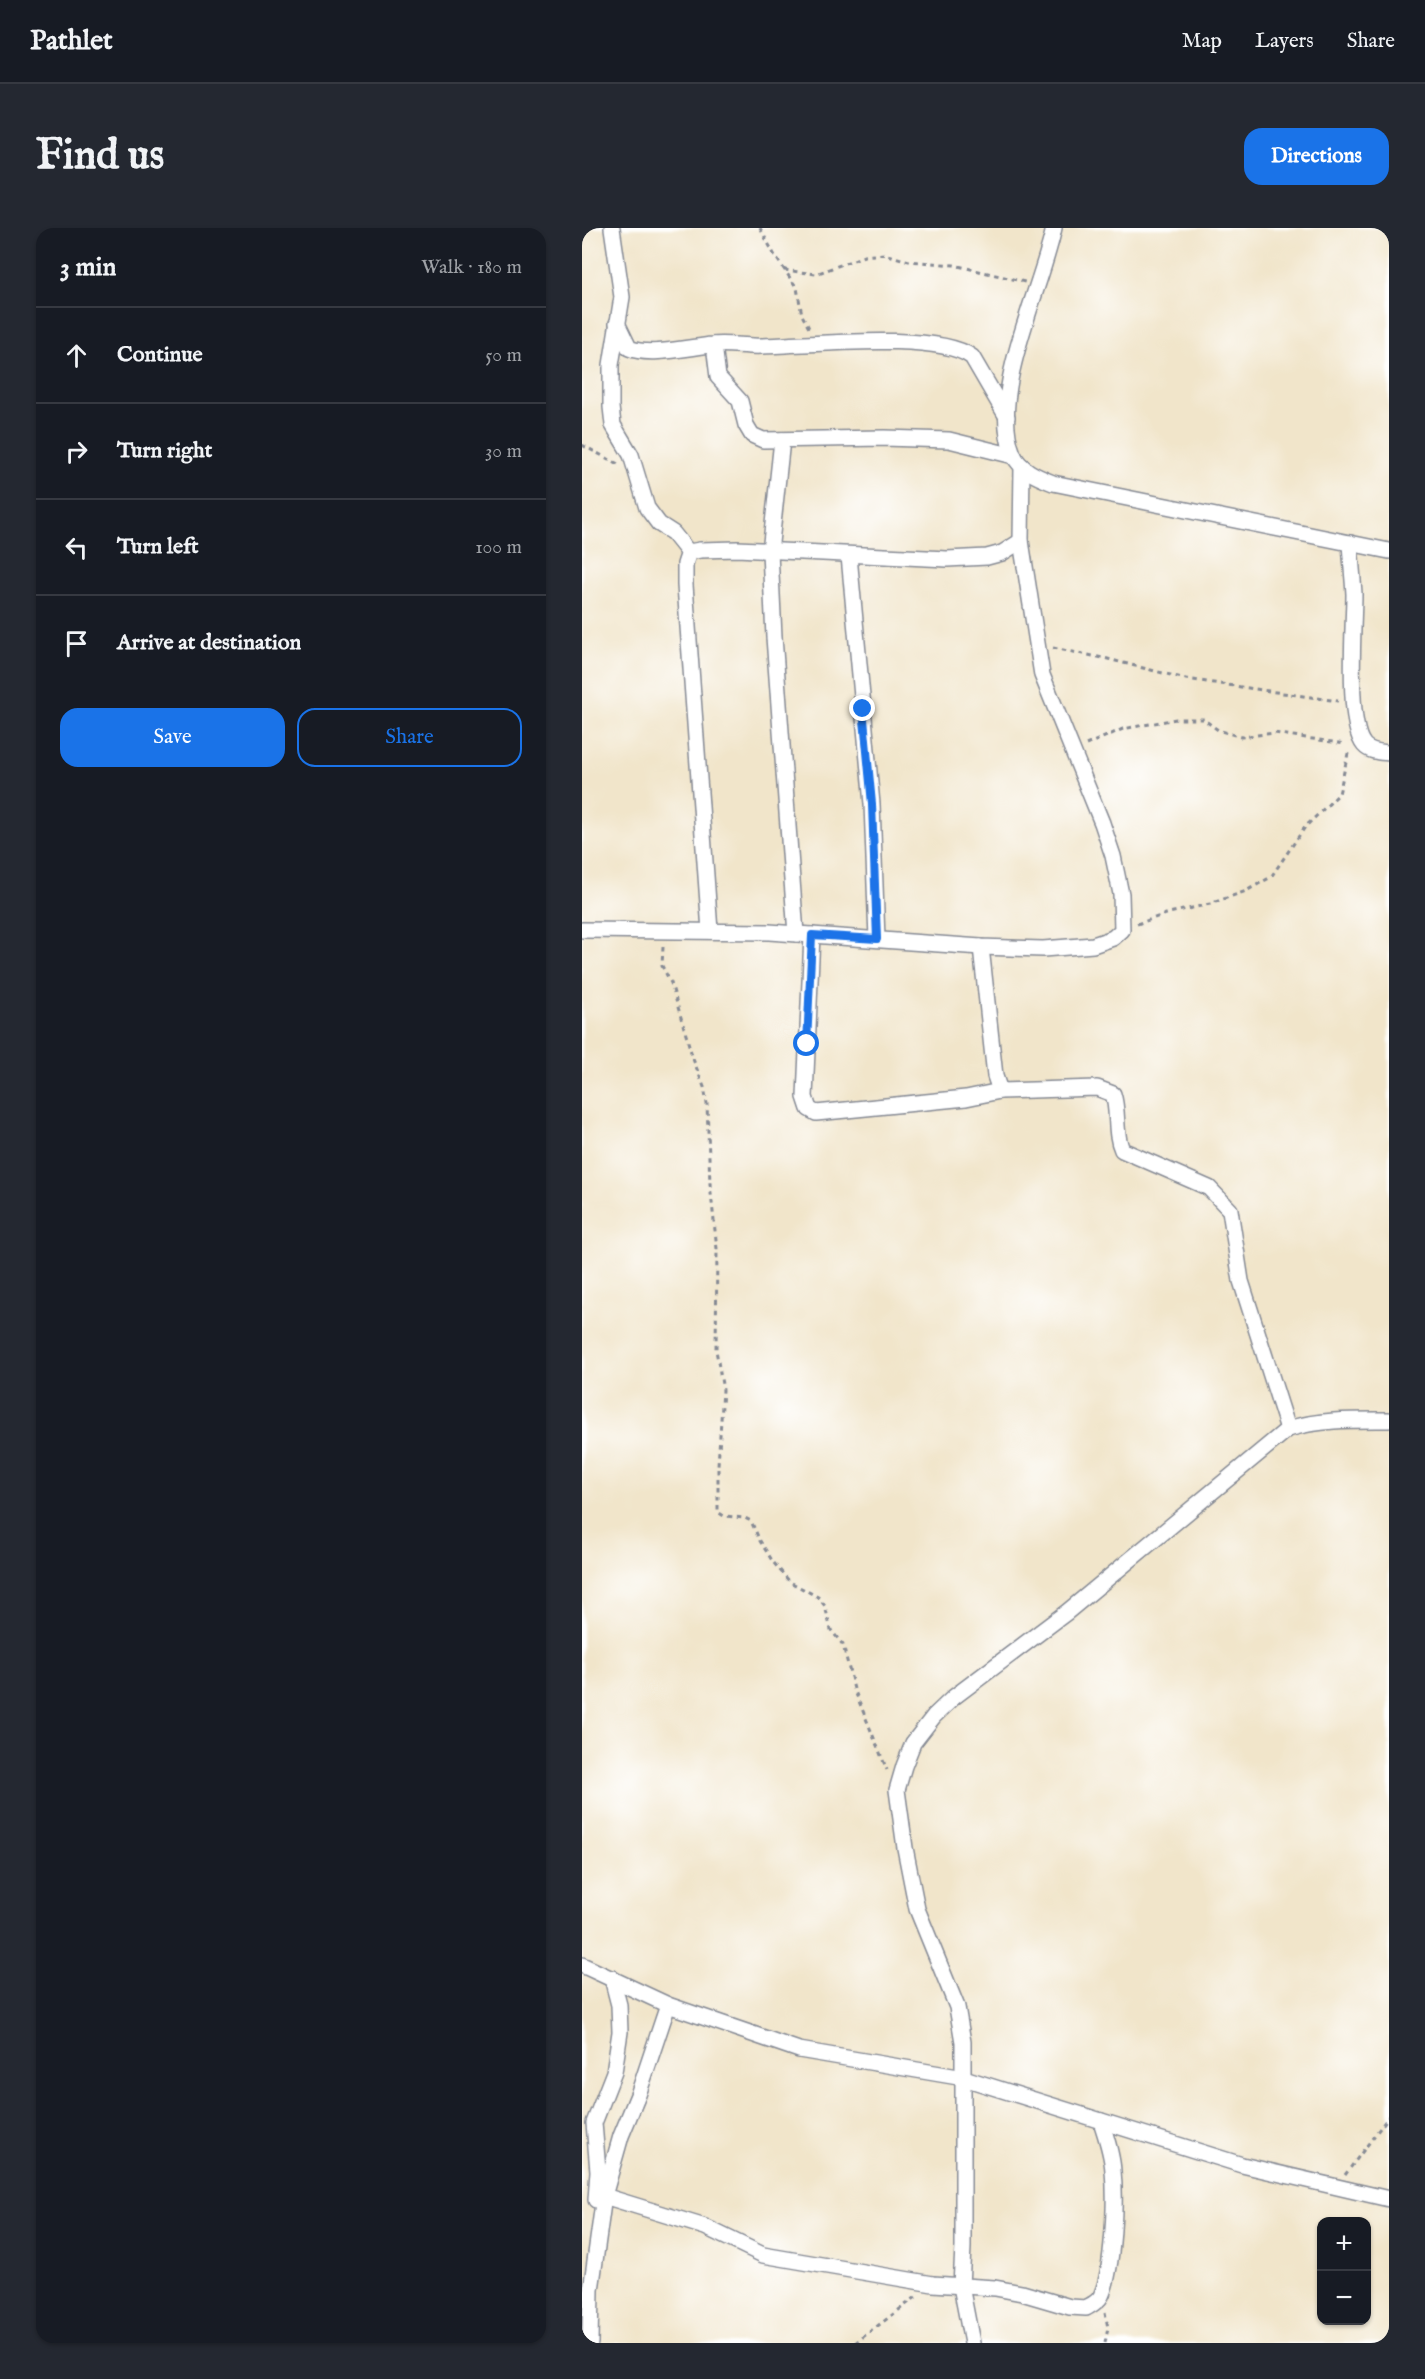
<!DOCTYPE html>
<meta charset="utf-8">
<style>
body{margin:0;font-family:"IM FELL English",serif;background:#242831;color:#f1f3f6}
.controls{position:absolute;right:18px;bottom:18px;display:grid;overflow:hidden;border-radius:12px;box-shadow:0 2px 4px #0004}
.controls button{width:54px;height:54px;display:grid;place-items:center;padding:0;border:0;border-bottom:2px solid #363941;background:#171b24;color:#f1f3f6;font:30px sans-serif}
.stop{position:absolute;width:18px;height:18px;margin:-14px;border:4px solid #1a73e8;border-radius:50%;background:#fff}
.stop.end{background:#1a73e8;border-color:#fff;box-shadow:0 2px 6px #0008}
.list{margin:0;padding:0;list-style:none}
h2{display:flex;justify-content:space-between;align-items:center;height:78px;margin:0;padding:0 24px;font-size:26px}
h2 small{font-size:20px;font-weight:400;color:#9ea1a6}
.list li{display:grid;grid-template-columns:39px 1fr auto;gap:18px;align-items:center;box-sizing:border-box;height:96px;padding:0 24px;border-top:2px solid #363941}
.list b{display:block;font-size:22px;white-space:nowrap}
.list em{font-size:20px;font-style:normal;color:#9ea1a6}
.actions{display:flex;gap:12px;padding:18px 24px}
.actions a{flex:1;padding:14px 0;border:2px solid #1a73e8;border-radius:18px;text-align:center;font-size:21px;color:#1a73e8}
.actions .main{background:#1a73e8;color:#fff}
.icon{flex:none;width:33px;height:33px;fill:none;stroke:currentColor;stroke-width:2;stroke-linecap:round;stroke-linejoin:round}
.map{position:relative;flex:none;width:807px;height:2115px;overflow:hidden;border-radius:18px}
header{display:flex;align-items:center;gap:36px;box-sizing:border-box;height:84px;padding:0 30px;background:#171b24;border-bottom:2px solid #363941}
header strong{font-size:28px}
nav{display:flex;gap:33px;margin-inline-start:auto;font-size:21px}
.intro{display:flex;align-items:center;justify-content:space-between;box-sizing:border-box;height:144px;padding:0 36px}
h1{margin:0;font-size:42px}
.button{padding:15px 27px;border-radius:18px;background:#1a73e8;color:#fff;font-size:21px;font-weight:700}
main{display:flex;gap:36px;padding:0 36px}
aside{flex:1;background:#171b24;border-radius:18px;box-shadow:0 2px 4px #0004}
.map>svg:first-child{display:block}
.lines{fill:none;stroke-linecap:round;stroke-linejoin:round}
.minor-casing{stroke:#868a94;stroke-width:18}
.path{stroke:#868a94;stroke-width:3;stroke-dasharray:4.5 4.5;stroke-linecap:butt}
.minor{stroke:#fff;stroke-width:15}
.route{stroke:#1a73e8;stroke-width:8}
</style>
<header>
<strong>Pathlet</strong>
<nav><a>Map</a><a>Layers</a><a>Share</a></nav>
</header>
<div class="intro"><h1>Find us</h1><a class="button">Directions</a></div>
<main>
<aside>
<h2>3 min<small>Walk · 180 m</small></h2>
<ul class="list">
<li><svg class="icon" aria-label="ahead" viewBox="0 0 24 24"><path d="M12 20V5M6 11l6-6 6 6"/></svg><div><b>Continue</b></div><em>50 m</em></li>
<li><svg class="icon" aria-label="right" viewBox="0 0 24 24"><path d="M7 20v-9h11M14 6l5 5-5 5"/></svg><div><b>Turn right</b></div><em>30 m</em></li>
<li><svg class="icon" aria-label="left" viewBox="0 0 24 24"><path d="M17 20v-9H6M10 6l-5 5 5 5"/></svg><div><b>Turn left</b></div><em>100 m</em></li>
<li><svg class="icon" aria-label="arrive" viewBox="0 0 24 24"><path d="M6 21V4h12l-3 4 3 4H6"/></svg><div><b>Arrive at destination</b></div></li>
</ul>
<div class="actions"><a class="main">Save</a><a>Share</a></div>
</aside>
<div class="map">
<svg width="807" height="2115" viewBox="0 0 807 2115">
<rect width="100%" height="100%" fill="#fff"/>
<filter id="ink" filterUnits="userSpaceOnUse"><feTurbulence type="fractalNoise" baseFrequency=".0167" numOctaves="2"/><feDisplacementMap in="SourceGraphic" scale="12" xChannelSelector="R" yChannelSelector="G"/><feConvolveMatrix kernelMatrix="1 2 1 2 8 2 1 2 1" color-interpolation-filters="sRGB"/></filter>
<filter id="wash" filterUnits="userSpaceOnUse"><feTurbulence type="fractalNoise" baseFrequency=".008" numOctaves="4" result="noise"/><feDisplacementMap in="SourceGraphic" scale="24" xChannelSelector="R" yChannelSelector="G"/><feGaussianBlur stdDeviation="1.35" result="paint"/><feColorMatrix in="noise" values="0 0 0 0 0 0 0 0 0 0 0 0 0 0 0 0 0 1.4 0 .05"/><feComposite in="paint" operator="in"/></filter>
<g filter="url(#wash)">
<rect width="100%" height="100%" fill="#f1e5ca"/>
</g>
<g filter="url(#ink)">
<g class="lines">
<g class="minor-casing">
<g id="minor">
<path d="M30,0L40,69L29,137V179L31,197L49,227L65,280L77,296L91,305L107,325"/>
<path d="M472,0C459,63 406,165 431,226C438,242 456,249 471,255L807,323"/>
<path d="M35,95L47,120C67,129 108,119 130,117C146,115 164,119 180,118C227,117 355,103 390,129L425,189"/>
<path d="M132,117L136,149L158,173L164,197L170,207L181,212L302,210L367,212L432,228"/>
<path d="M200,212L188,324L192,409L214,706"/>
<path d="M768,315C769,332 771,349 772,366C772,396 764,496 782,517C788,524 798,524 807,525"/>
<path d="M267,328L290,576L295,711"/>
<path d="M0,702L187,704L399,719L461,721L511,717L531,710L540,702L539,666L531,628L520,595L460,447L439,313L440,238"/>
<path d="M128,703L103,357V336L107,324L118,322L155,321L365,331L405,329L420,325L439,313"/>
<path d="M230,707L223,869L227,881L234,885L384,870L418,863"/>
<path d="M399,719L413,848L418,863L515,860L531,866C537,884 532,905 540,922L627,960L648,982L659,1053L706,1201"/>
<path d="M0,1737L86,1777L217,1822L382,1850L660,1937L807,1971"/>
<path d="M22,1968L123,1999L181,2027L351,2056L413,2060L440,2065L488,2079L504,2080C509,2077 516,2074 519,2068C531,2043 534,1972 531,1943C530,1925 524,1909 519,1893"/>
<path d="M14,1972L16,1943L12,1895L32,1844L38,1804L37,1777L30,1750"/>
<path d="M8,2115L9,2062L22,1968L39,1908L56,1867L86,1777"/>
<path d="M390,2115L379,2058L381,2019V1814L375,1779L335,1681L323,1620L315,1562L322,1538L331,1515L352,1488L372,1469L485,1384L706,1201C739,1191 773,1192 807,1192"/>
</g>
</g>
<g class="path">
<path d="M178,0L193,28L215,60L220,87L228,102"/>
<path d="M202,42L234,46L282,28L302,26L327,33L372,37L443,54"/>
<path d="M0,217L36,236"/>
<path d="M471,420L526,431L604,451L756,473"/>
<path d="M504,517L541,501L594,491H621L636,502L659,509L692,505L763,516"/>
<path d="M555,696L587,685L628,676L664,663L689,649L723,599L757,566L767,521"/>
<path d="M81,719L80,738L89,755L111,831L122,859L125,876L128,956L135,1021L134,1122L141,1162L136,1237V1284L142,1288L163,1290L169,1293L178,1313L191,1334L208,1354L236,1369L243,1378L249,1402L261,1417L272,1461L305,1542"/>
<path d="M763,1947L807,1888"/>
<path d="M523,2084L526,2100L523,2115"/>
<path d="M273,2115L334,2069"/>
</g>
<use href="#minor" class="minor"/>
</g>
</g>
<g class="lines" filter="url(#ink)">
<path class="route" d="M225,816L230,707L295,711L290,576L281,481"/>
</g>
</svg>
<div class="controls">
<button>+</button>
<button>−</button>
</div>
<div class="stop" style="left:225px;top:816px"></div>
<div class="stop end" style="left:281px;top:481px"></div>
</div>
</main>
